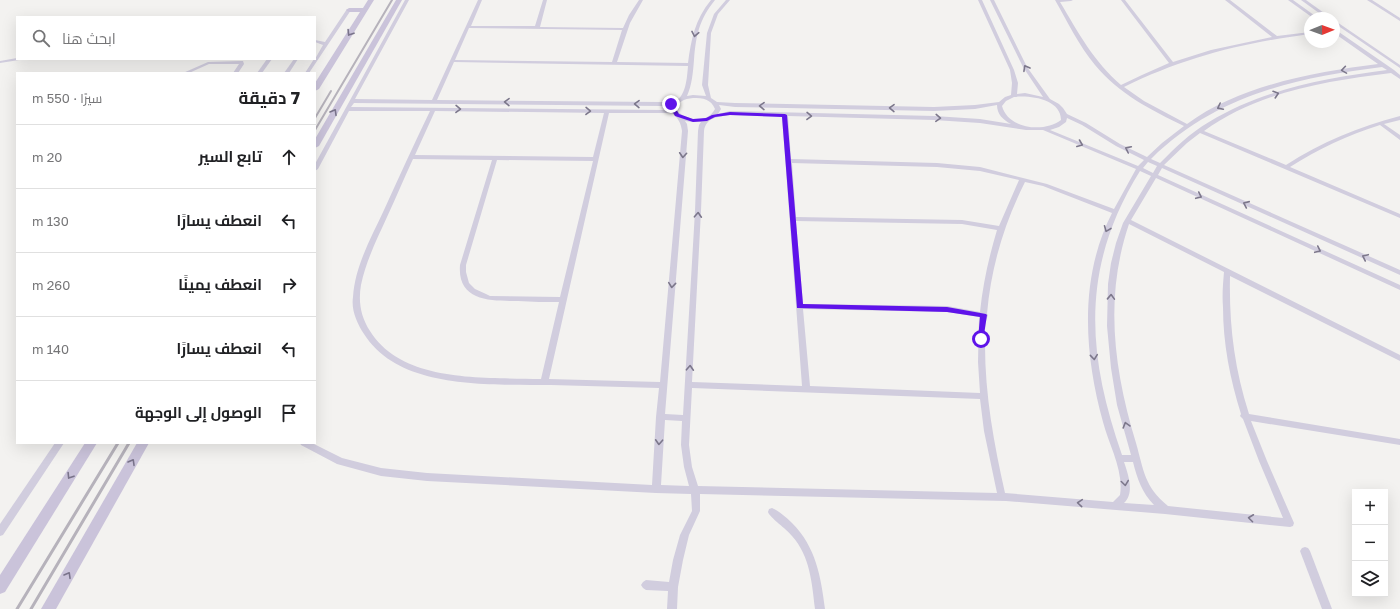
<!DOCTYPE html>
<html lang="ar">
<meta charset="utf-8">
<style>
body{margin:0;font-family:"Golos Text",Cairo,sans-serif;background:#f6f6f6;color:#202124;direction:rtl}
.controls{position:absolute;right:12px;bottom:12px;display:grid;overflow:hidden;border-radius:0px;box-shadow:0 4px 16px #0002}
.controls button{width:36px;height:36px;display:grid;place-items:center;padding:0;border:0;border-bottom:1px solid #e0e0e0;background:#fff;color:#202124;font:20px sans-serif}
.compass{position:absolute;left:1304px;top:12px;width:36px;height:36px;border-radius:50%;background:#fff;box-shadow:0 4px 16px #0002;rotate:89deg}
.stop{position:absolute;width:12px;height:12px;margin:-9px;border:3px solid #5f13ea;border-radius:50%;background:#fff}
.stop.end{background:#5f13ea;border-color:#fff;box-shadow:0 1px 4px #0008}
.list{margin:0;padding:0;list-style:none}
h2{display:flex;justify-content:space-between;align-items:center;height:52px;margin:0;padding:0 16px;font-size:17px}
h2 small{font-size:13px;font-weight:400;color:#757577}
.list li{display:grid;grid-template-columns:26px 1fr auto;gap:12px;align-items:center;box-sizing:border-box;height:64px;padding:0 16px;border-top:1px solid #e0e0e0}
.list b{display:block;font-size:15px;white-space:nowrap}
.list em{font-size:13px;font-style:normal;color:#757577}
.icon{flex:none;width:22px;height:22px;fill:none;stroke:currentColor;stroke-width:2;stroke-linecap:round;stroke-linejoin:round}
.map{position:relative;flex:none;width:1400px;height:609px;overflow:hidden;direction:ltr}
.search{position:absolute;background:#fff;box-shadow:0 4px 16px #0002;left:16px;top:16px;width:300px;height:44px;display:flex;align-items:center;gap:10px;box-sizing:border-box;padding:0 14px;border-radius:0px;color:#757577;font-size:15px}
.panel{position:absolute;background:#fff;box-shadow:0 4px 16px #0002;left:16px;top:72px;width:300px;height:372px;border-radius:0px;direction:rtl}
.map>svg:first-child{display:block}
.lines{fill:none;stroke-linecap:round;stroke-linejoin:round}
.minor{fill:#d1cdde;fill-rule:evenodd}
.secondary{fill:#cac3da;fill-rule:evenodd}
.rail-far1{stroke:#b6b2bb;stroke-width:2}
.rail{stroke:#b6b2bb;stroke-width:3}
.oneway{stroke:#79738a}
.oneway2{stroke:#7c778b}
.route{fill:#5f13ea}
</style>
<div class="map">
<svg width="1400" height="609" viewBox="0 0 1400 609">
<rect width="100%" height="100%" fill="#f3f2f0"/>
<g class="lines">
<g class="minor">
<path d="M405,0H409L355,99L432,100L478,0H482L471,26H535L543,0H547L540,27L623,28L629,15L639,0H643L630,23L617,62L688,63C691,40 695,19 711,0H715C699,20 696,35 694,60C693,72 692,85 687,96L693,95L706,96L702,85L707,33L714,14L726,0H730L718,14L711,33L708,85L711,98L717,102L735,103L934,107L975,105L999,102L1005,97L1011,95L1012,83L1010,70L978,0H982L1014,70L1018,83L1017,94L1025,93L1043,97L1023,67L990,0H994L1027,67L1050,99L1059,104L1063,108L1067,114L1086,123L1120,144L1147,157L1162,143L1184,126C1151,110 1119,94 1095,65C1079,46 1067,21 1055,0H1073L1071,1L1060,2C1078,32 1094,62 1121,85L1142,75L1169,63L1121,0H1125L1173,62L1211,50L1272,37L1225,0H1230L1277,36L1310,32V34C1242,43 1185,57 1124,87L1144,101L1187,124C1240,85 1315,72 1378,64L1334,33V30H1336L1394,70L1400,75V79L1391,73C1326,81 1257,92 1204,131L1286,165C1321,142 1359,127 1400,116V120L1384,124L1400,135V140L1380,125C1348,135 1318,149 1290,167L1400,214V218L1200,133L1187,143L1164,165L1400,270V275L1162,168L1158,175L1400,285V290L1156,178L1131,220L1400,355V361L1230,276C1229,324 1234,367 1249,414L1400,439V445L1251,421L1267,461L1294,523L1293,526L1290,527L1165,514L1006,501L700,494V511L689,535L683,560L678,587L677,609H667L668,591L646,590L643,588L641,585L643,582L646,580L669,582L673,560L680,535L692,511L691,494L656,493L427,481L381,476L337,464L301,445L300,443H312L342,458L381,468L427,473L652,485L656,417L659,388C623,387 587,386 551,385C492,384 400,391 364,334C357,323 351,310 353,297C355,266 371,238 384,210C399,177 414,144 430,111H349L318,169L315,171V164ZM469,28L622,30L612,62L455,60ZM454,62L688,66C687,78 686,97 674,102C671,103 665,102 661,102L437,100ZM1382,67L1387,70C1326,78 1263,89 1209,122C1190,133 1175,148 1160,163L1151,159C1216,95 1295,78 1382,67ZM1014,97C1030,95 1061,99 1061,120C1044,133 1008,129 1002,106L1006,101ZM693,98C703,98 711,99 715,109C707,124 688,121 677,111C677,101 684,99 693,98ZM354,103L661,106L672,105L671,110H665L351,107ZM719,105L735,107L934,111L975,109L997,105C997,114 1003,120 1011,124L980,119L934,116L730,111L718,114L721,109ZM435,111L604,113L593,157L415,155ZM609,113H672C678,118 681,123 682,131L660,382L549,379ZM730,115L782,116L802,386L692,382L701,211L704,131C706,117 718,117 730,115ZM788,116L934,120L980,123L1026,130H1043L1136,169L1114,209L1047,184L980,167L937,163L791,159ZM1067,118L1082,125L1116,146L1144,160L1138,166L1050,130L1059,127L1066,122ZM685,121L692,122H701L699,125L698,131L695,211L683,415L665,414L688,131L687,124ZM413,159L492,160L460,265C457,302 492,301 518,301C532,302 546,302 559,302L541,379C486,377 403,384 370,331C361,317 358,302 361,285C366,261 377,239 387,217C396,198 404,178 413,159ZM497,160L593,161L560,297L490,296L486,294L475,289L469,283L466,272V265ZM1148,162L1157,166L1153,173L1143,168ZM792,163L937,167L980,171L1019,180L999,226L962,220L796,217ZM1140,171L1151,176L1123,223L1116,243L1111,263L1108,284L1107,326L1111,368L1117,405L1131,455H1122C1086,352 1081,266 1140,171ZM1025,182L1043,186L1112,213C1079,278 1084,353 1103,422C1109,445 1124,471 1120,495L1113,502L1005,493C994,444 985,395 985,345C985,336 984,324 988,315L987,314C991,267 1004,224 1025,182ZM796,221L962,224L997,230C989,257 983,283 980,312L947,306L803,304ZM1129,224L1224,272C1223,284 1222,295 1223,307C1223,343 1230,379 1241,414L1240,416L1243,419L1259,461L1283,518L1168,506C1144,486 1144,471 1136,443C1114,370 1104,298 1129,224ZM803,309L947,312L979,317L978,362L980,393L810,386ZM692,388L980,399L984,431L997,493L698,486L692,467L689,445ZM665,420L682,421L681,445L684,467L689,486L661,485ZM1124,462H1133C1137,478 1142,493 1154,505L1124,503C1135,493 1128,474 1124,462Z"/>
<path d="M1288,0H1293L1318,18H1313Z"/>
<path d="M1301,0H1306L1331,18H1326Z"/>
<path d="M1367,0H1372L1400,18V21Z"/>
<path d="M347,9L351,10L309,73H305L314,59H315L323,45L315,42V40L325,42Z"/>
<path d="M1334,20L1400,65V68L1334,23Z"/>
<path d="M17,58V59H19V60L0,63V61Z"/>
<path d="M267,59H272L262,73H257Z"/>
<path d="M294,59H298L289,73H284Z"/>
<path d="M241,61H243L244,64L238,73H233L239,64H209L189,73H183L208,62Z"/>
<path d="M55,443H64L3,535L0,536V524Z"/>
<path d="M772,508C779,511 786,517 792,523C816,547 821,577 825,609H815C812,583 810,556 792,536C787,529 770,518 768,512L769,509Z"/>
<path d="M1305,547L1308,548L1310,551L1332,609H1322L1300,551L1302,548Z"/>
</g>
<g class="secondary">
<path d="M368,0H374L319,89L315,91V83L360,12H349L346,10L349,8H363Z"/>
<path d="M396,0H402L319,146L315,148V139Z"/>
<path d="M85,443H97L5,592L0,594V575Z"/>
<path d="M137,443H149L56,609H41Z"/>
</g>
<g class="rail-far1">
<path d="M315,118L331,91"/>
<path d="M315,130L392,0"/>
</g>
<g class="rail">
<path d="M17,609L118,443"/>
<path d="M31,609L129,443"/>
</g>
</g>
<defs><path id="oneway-chevron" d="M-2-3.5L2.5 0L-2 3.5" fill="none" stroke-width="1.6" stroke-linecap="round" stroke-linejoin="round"/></defs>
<g class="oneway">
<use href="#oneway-chevron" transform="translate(350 33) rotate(122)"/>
<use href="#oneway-chevron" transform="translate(334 112) rotate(-60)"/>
<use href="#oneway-chevron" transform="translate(132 462) rotate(-60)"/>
<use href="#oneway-chevron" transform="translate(70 476) rotate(122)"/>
<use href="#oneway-chevron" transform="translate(68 575) rotate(-60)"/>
</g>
<g class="oneway2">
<use href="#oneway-chevron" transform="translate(695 34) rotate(101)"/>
<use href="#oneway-chevron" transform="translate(1026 68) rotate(-119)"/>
<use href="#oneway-chevron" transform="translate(1344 70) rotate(171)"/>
<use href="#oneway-chevron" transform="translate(1276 94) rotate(-18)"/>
<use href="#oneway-chevron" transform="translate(507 102) rotate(-179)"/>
<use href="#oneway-chevron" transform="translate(637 104) rotate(-179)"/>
<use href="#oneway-chevron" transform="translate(762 106) rotate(-179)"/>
<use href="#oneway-chevron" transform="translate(1220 107) rotate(153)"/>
<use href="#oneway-chevron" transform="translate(892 108) rotate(-179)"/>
<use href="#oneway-chevron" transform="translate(458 109) rotate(1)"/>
<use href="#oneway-chevron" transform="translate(588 111) rotate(1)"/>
<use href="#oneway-chevron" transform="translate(809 116) rotate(1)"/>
<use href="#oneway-chevron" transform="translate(938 118) rotate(3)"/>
<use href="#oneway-chevron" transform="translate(1080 144) rotate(22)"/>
<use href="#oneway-chevron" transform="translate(1128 149) rotate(-154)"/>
<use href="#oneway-chevron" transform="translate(683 155) rotate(94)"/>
<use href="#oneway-chevron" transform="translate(1199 196) rotate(25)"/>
<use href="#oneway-chevron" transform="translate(1246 204) rotate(-156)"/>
<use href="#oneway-chevron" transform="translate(698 215) rotate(-87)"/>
<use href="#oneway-chevron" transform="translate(1107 229) rotate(112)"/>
<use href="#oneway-chevron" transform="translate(1318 250) rotate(25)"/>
<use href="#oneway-chevron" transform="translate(1365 257) rotate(-155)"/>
<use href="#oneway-chevron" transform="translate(672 285) rotate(96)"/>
<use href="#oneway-chevron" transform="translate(1111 297) rotate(-88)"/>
<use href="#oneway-chevron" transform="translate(1094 357) rotate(84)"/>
<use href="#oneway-chevron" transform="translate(690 368) rotate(-87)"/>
<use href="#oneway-chevron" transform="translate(1126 425) rotate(-106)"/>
<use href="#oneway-chevron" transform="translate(659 442) rotate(93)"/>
<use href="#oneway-chevron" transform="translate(1125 483) rotate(82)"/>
<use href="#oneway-chevron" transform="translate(1080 503) rotate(-175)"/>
<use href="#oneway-chevron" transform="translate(1251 518) rotate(-173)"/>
</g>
<path class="route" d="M671,102L678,103L676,109L679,114L693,119L706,118L712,115L730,112L785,114L787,115L803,304L947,307L986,314L987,315L983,341H981L978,339L980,317L947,312L797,308L782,117L730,115L715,117L707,121L693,122L675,116L671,109L672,105L668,104Z"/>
</svg>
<div class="controls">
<button>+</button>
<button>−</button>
<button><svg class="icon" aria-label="layers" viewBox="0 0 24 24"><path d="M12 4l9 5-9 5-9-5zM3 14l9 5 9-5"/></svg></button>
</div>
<svg class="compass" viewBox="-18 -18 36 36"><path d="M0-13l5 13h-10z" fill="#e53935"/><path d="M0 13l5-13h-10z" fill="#757577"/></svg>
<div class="stop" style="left:981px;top:339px"></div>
<div class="stop end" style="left:671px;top:104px"></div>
<div class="search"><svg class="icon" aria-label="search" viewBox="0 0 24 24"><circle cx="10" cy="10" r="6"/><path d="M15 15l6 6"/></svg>ابحث هنا</div>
<section class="panel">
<h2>7 دقيقة<small>سيرًا · 550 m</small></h2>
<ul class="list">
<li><svg class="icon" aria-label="ahead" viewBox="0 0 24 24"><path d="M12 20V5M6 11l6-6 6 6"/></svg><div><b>تابع السير</b></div><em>20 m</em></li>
<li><svg class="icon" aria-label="left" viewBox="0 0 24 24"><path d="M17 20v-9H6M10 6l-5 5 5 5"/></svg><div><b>انعطف يسارًا</b></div><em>130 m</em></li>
<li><svg class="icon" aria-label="right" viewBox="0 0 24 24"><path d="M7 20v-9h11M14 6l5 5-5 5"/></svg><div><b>انعطف يمينًا</b></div><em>260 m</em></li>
<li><svg class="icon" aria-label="left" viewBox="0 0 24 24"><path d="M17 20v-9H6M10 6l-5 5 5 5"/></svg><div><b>انعطف يسارًا</b></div><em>140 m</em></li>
<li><svg class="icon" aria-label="arrive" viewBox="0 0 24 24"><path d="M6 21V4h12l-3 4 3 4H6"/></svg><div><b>الوصول إلى الوجهة</b></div></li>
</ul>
</section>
</div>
